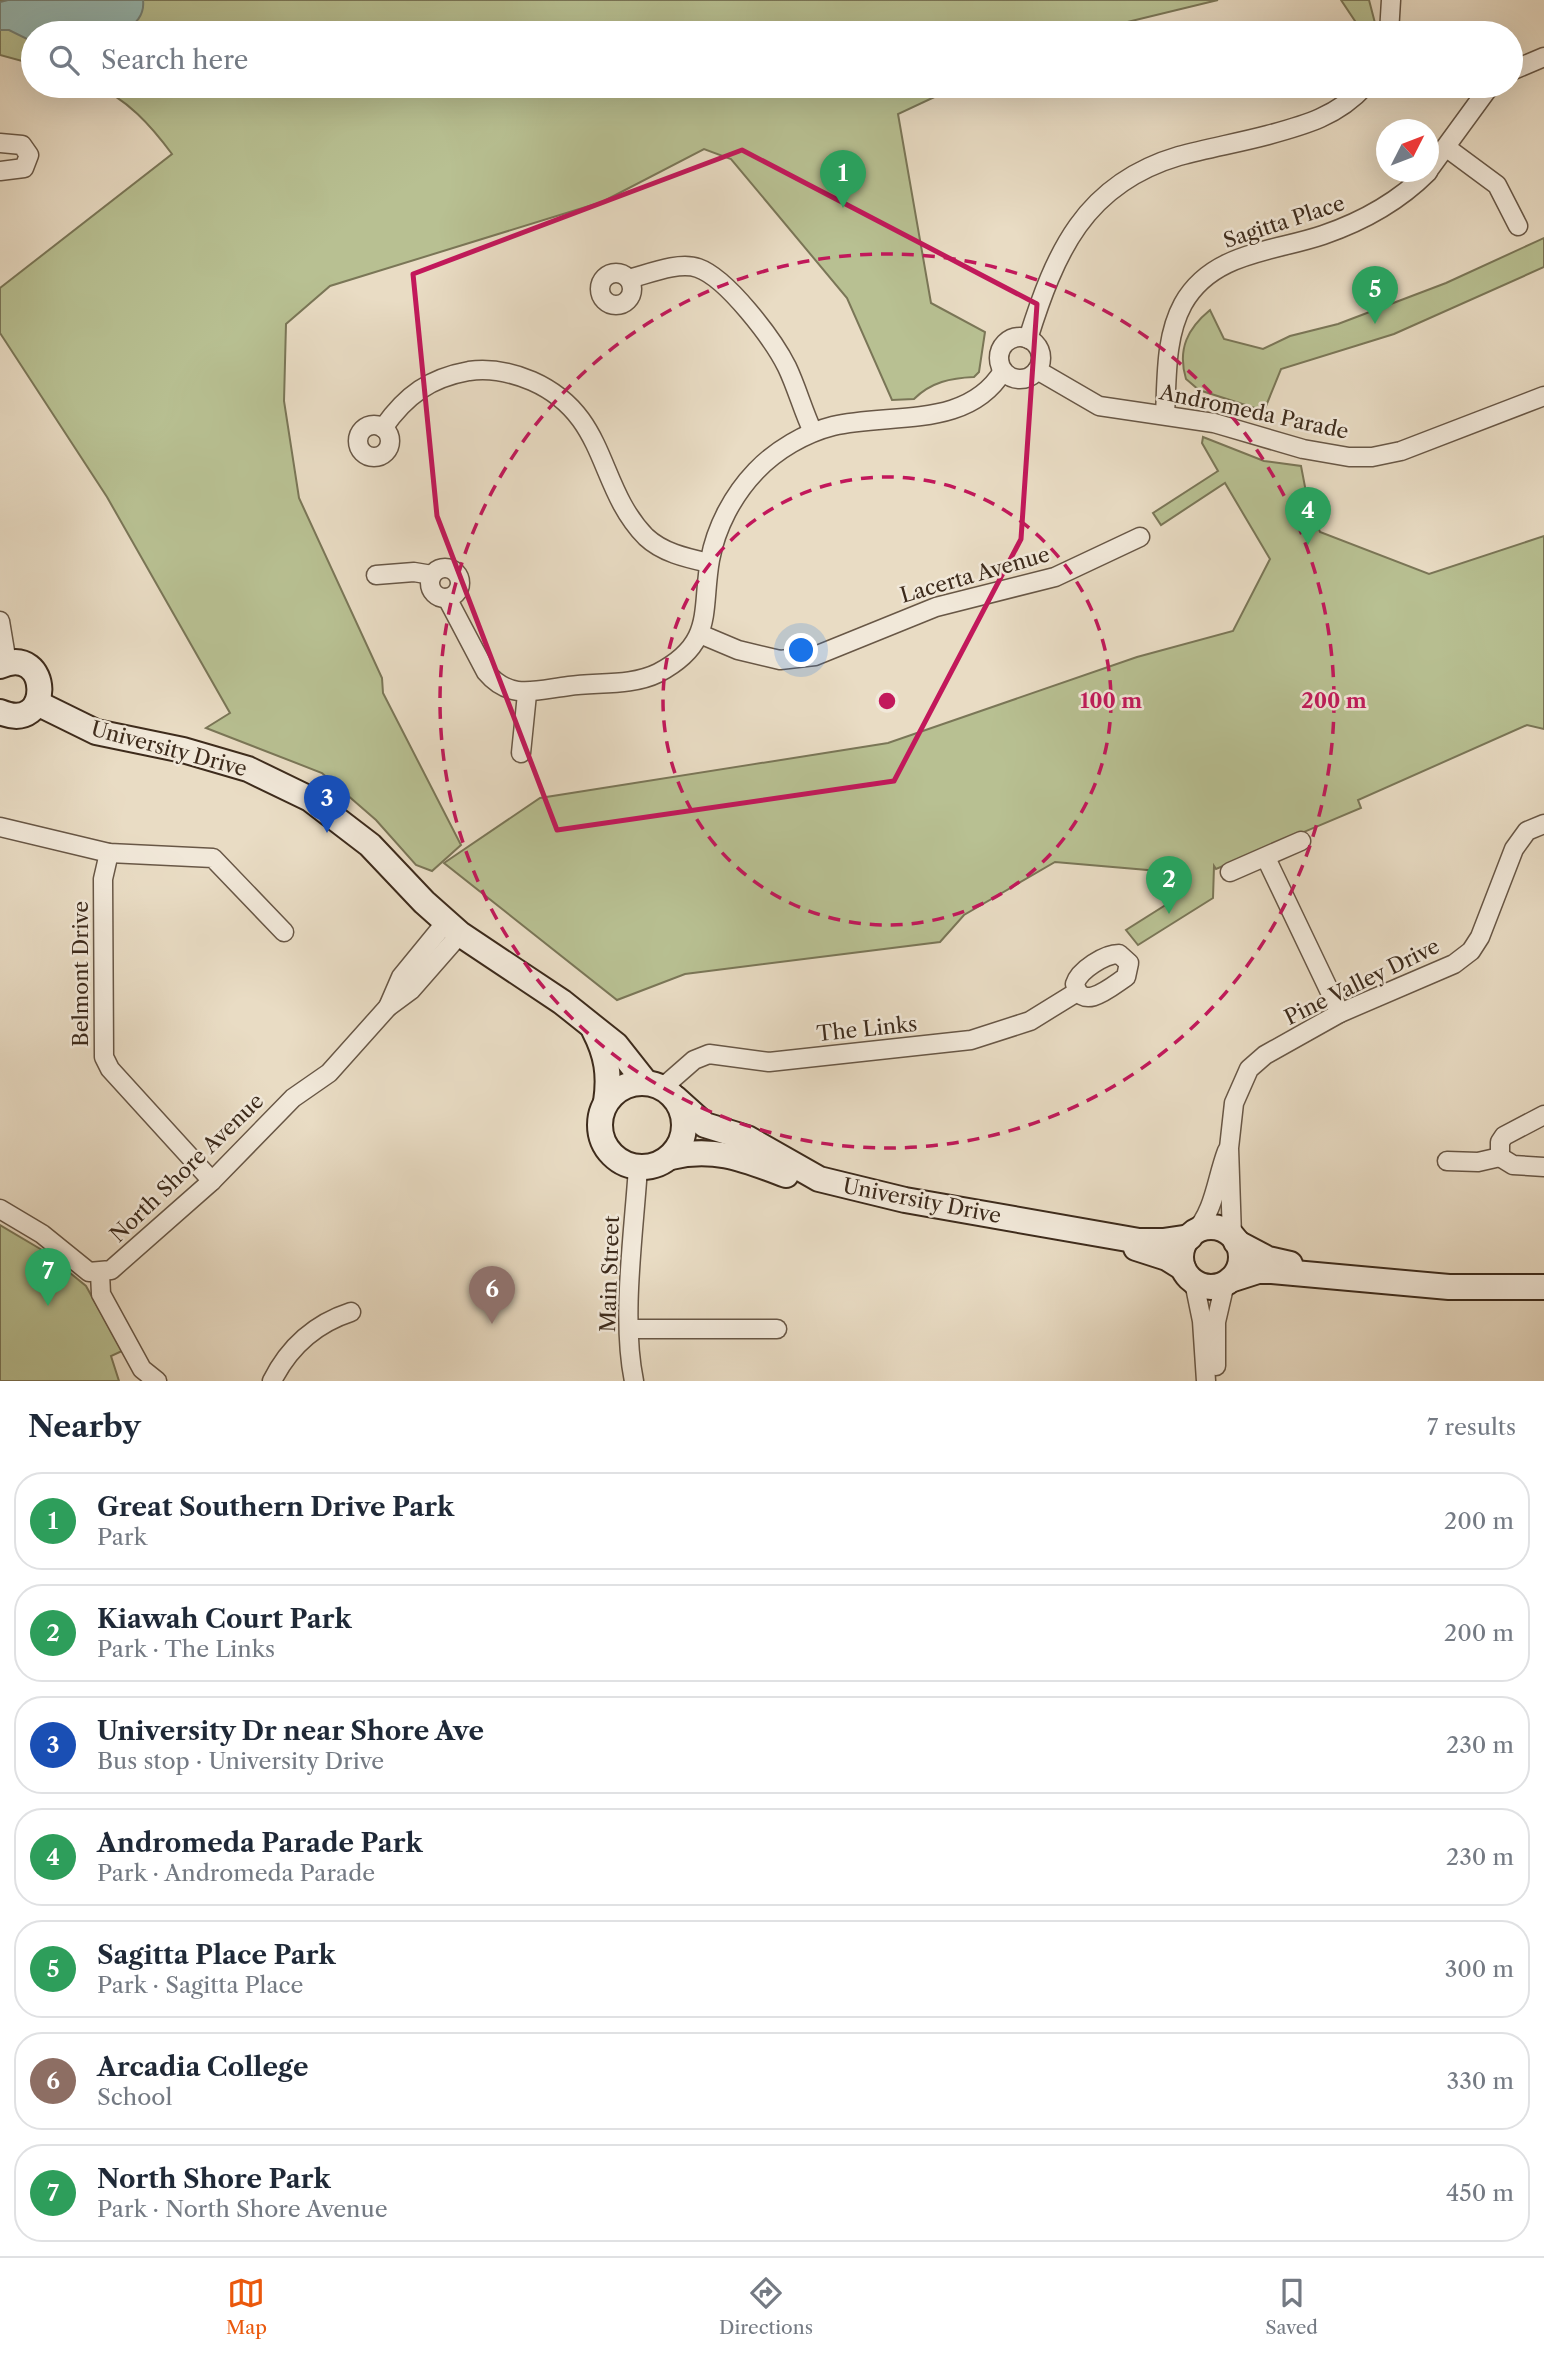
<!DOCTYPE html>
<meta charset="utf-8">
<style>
body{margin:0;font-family:"Libre Caslon Text",serif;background:#f2f2f3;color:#1f2937}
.compass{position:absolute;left:1376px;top:119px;width:63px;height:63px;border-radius:50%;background:#fff;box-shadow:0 7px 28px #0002;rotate:48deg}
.you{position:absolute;left:802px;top:651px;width:24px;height:24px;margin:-18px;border:5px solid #fff;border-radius:50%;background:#1a73e8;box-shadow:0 0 0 10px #1a73e833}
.badge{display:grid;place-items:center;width:46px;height:46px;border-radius:50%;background:#ea580c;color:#fff;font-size:23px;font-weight:700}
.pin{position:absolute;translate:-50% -58px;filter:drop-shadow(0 2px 4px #0008)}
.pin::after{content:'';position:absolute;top:37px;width:24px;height:21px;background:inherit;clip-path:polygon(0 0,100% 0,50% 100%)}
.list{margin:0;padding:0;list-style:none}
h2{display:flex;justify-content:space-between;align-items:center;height:91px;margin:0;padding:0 28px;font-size:30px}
h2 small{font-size:23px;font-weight:400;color:#747a83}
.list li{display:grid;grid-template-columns:46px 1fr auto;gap:21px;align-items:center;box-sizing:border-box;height:98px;margin:0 14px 14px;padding:0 14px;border:2px solid #e0e1e3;border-radius:28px}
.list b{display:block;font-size:26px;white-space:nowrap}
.list p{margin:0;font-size:23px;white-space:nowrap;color:#747a83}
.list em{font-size:23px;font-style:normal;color:#747a83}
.icon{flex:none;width:38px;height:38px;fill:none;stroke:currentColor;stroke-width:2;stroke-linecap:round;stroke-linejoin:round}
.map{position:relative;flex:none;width:1544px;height:1381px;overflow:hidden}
.search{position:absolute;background:#fff;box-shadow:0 7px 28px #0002;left:21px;right:21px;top:21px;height:77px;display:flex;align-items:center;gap:18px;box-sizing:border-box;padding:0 24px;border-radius:38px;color:#747a83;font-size:26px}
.sheet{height:875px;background:#fff}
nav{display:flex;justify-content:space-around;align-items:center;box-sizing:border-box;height:98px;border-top:2px solid #e0e1e3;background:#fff;font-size:19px;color:#747a83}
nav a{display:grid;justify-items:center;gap:4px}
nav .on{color:#ea580c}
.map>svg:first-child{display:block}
.green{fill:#b8c092;stroke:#7a7657;stroke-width:2}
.water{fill:#97bbb6;stroke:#738178;stroke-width:2}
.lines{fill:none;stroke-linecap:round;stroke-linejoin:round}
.street-casing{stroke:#685746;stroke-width:21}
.secondary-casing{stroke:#3d2b1c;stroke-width:28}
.street{stroke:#f1e8d9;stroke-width:18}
.secondary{stroke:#f1e8d9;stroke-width:24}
.marked{fill:none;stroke:#c2185b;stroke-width:5;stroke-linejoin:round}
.ring{fill:none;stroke:#c2185b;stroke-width:3.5;stroke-dasharray:12 9}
.labels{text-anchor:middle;stroke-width:5;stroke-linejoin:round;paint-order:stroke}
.street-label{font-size:21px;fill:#3d2b1c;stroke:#f1e8d9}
.centre{fill:#c2185b;stroke:#f1e8d9;stroke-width:3.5}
.ring-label{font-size:21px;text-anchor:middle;font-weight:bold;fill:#c2185b;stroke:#f1e8d9;stroke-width:5;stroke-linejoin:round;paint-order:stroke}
</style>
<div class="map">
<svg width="1544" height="1381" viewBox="0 0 1544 1381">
<rect width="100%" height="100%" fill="#e9dcc4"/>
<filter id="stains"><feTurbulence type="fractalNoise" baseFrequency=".00286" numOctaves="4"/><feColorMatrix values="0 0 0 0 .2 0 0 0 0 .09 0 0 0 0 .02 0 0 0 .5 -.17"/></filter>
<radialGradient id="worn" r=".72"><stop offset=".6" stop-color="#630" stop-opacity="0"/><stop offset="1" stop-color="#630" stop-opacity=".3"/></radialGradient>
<g class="green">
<path d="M0,0H1218L1082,33H33V64L0,55Z"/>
<path d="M1341,0H1369L1375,23L1373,33H1363Z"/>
<path d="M94,86H958L898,114L931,303L985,332L979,372L974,377C951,378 931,382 914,399L892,400L847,298L731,159L704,149L602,202L330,286L286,324L284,401L299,498L382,678L383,693L461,845L432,871L416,865L376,820L322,773L206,728L230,713L107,497L0,333V288L172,154C152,127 126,97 94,86Z"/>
<path d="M1544,238V267L1394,334L1281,369L1264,411L1199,390L1186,379C1177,349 1188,328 1210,310L1224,339L1263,349L1290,336L1338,324L1446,283Z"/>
<path d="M1203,437L1264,461L1301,466L1306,492L1320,532L1429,574L1544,536V729L1527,725L1358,800L1361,808L1216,869L1214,866L1213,898L1138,945L1126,930L1183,894L1182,873L1055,862L964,915L940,942L685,974L617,1000L444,863L540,798L888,743L1137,657L1233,631L1270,559L1225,483L1161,525L1153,513L1218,471L1202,443Z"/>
<path d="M0,1225L42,1250L86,1286L122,1351L111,1356L119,1381H0Z"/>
</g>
<g class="water">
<path d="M8,0H143C145,16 135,24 123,33L114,30L109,33H33V42L9,30H0V2Z"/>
<path d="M736,86H805C784,98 756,98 736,86Z"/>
</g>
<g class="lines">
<g class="street-casing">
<g id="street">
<path d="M1389,33L1391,0"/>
<path d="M1511,71L1544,57"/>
<path d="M0,143L22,145L29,155L24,168L0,171"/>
<path d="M1447,148L1497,185L1518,226"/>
<path d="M1428,171L1490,86"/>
<circle cx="616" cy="289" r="16"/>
<path d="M629,279C648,274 679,261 698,268C727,278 773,339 787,367C797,388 803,411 813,432"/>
<circle cx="1020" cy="358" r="21"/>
<path d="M1028,339C1055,253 1084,184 1179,156C1208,148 1238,143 1268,135C1305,125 1338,116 1365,86"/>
<path d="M1037,370L1099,406L1214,423L1303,449L1349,457H1372L1401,451L1544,396"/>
<path d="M1165,415C1167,378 1165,337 1183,304C1212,252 1273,252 1323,235C1361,222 1399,201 1428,172"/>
<circle cx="374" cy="441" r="16"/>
<path d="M383,428C406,395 430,378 469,371C490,368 513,373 532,381C609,415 596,486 646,537C663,553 687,558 709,563"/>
<circle cx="445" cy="583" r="15"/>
<path d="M376,575L414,572L432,575"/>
<path d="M447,598L486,672C510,701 536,690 569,686C597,682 632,686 658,673C715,643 701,611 710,560C716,527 733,495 756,471C776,450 805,433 833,426C890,412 967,430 1003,371"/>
<path d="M0,621L7,663"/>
<path d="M700,634L738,650L780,660L815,656L936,607L1055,577L1140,537"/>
<path d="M521,753L527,694"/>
<path d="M0,827L109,853L213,858L284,932"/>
<path d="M109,853L103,879L104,1057L110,1069L212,1181"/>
<path d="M1266,858L1340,1013"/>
<path d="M1230,872L1301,841"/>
<path d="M1119,954L1129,963L1126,977C1112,986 1082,1013 1075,984C1079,970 1105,954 1119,954Z"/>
<path d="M388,1007L401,977L446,922"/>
<path d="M662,1088L694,1060L709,1054L769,1062L971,1040L1030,1021L1077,992"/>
<path d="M1544,1115L1504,1136L1500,1142V1157L1513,1165L1544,1167"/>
<path d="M1447,1161L1478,1162L1500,1157"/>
<path d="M0,1209L42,1234L89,1272L111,1270L212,1181L293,1098L329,1073L388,1007L411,990L460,934"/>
<path d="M1194,1233C1215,1210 1216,1180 1227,1151"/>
<path d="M1232,1236L1229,1148L1234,1103L1249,1069L1265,1055L1340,1013L1454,964L1471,951L1480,937L1514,849L1527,831L1544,824"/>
<path d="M100,1273L101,1294L142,1369L157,1381"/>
<path d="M1194,1282L1202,1321L1206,1381"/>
<path d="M630,1329H777"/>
<path d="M1216,1366V1322L1225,1283"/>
<path d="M272,1381C289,1347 314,1324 351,1312"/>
<path d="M634,1381C621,1319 634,1232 638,1167"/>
</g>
</g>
<g class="secondary-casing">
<g id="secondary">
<path d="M0,666C51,643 54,735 0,712"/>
<path d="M37,703L96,732L183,750L248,769L310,799L370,845L424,902L460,934L562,1002L616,1045L646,1083"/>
<path d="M594,1030C607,1055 610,1075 606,1102"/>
<circle cx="642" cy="1125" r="42"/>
<path d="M675,1098L705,1125L747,1138L819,1179L905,1200L1139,1241H1163L1190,1237"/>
<path d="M671,1157C714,1146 746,1160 786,1175"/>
<circle cx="1211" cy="1257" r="30"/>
<path d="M1236,1242L1268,1259L1290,1264"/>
<path d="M1136,1248L1167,1258L1183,1268"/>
<path d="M1230,1280L1258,1271H1272L1449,1287H1544"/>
</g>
</g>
<use href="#street" class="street"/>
<use href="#secondary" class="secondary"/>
</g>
<path class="marked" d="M742,150L1037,304L1021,539L894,781L557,830L437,516L413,274Z"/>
<g class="ring">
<circle cx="887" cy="701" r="224"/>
<circle cx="887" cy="701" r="447"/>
</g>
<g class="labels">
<g class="street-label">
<text transform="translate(1284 222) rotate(-18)" y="7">Sagitta Place</text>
<text transform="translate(1254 412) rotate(12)" y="7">Andromeda Parade</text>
<text transform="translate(975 575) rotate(-16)" y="7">Lacerta Avenue</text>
<text transform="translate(169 749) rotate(15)" y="7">University Drive</text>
<text transform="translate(81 974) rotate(-90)" y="7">Belmont Drive</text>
<text transform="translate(1362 982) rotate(-26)" y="7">Pine Valley Drive</text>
<text transform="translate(867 1029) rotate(-6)" y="7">The Links</text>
<text transform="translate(187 1168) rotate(-44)" y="7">North Shore Avenue</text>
<text transform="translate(922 1201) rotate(11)" y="7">University Drive</text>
<text transform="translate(610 1274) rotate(-88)" y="7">Main Street</text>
</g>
</g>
<circle cx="887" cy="701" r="10" class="centre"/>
<g class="ring-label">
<text x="1111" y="708">100 m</text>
<text x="1334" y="708">200 m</text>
</g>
<rect width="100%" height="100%" filter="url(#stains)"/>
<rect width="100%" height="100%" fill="url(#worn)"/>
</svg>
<svg class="compass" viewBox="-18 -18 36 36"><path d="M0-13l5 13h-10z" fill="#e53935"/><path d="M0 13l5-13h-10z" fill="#747a83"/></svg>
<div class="you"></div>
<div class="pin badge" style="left:843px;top:208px;background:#2e9e5b">1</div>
<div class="pin badge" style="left:1169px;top:914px;background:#2e9e5b">2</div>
<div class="pin badge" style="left:327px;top:833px;background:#1a4fb4">3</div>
<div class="pin badge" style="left:1308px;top:545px;background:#2e9e5b">4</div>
<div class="pin badge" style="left:1375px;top:324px;background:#2e9e5b">5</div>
<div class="pin badge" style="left:492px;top:1324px;background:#8d6e63">6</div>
<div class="pin badge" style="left:48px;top:1306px;background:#2e9e5b">7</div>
<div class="search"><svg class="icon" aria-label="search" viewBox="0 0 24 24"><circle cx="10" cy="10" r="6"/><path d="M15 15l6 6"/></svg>Search here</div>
</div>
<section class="sheet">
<h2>Nearby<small>7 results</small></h2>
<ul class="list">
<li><span class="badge" style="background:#2e9e5b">1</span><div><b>Great Southern Drive Park</b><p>Park</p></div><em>200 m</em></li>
<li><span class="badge" style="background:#2e9e5b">2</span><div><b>Kiawah Court Park</b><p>Park · The Links</p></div><em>200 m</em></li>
<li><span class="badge" style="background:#1a4fb4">3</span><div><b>University Dr near Shore Ave</b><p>Bus stop · University Drive</p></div><em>230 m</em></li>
<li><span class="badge" style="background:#2e9e5b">4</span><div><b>Andromeda Parade Park</b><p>Park · Andromeda Parade</p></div><em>230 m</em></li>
<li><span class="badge" style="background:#2e9e5b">5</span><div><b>Sagitta Place Park</b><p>Park · Sagitta Place</p></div><em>300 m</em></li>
<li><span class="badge" style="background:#8d6e63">6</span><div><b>Arcadia College</b><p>School</p></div><em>330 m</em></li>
<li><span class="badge" style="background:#2e9e5b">7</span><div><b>North Shore Park</b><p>Park · North Shore Avenue</p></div><em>450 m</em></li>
</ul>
</section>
<nav>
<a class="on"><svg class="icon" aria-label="map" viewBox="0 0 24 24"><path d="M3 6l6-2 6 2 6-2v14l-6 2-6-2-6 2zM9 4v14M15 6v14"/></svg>Map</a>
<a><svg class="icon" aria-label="directions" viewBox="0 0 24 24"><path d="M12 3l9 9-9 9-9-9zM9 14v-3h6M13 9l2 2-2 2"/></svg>Directions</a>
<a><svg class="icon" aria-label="saved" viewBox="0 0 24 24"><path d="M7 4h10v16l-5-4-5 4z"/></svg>Saved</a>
</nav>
